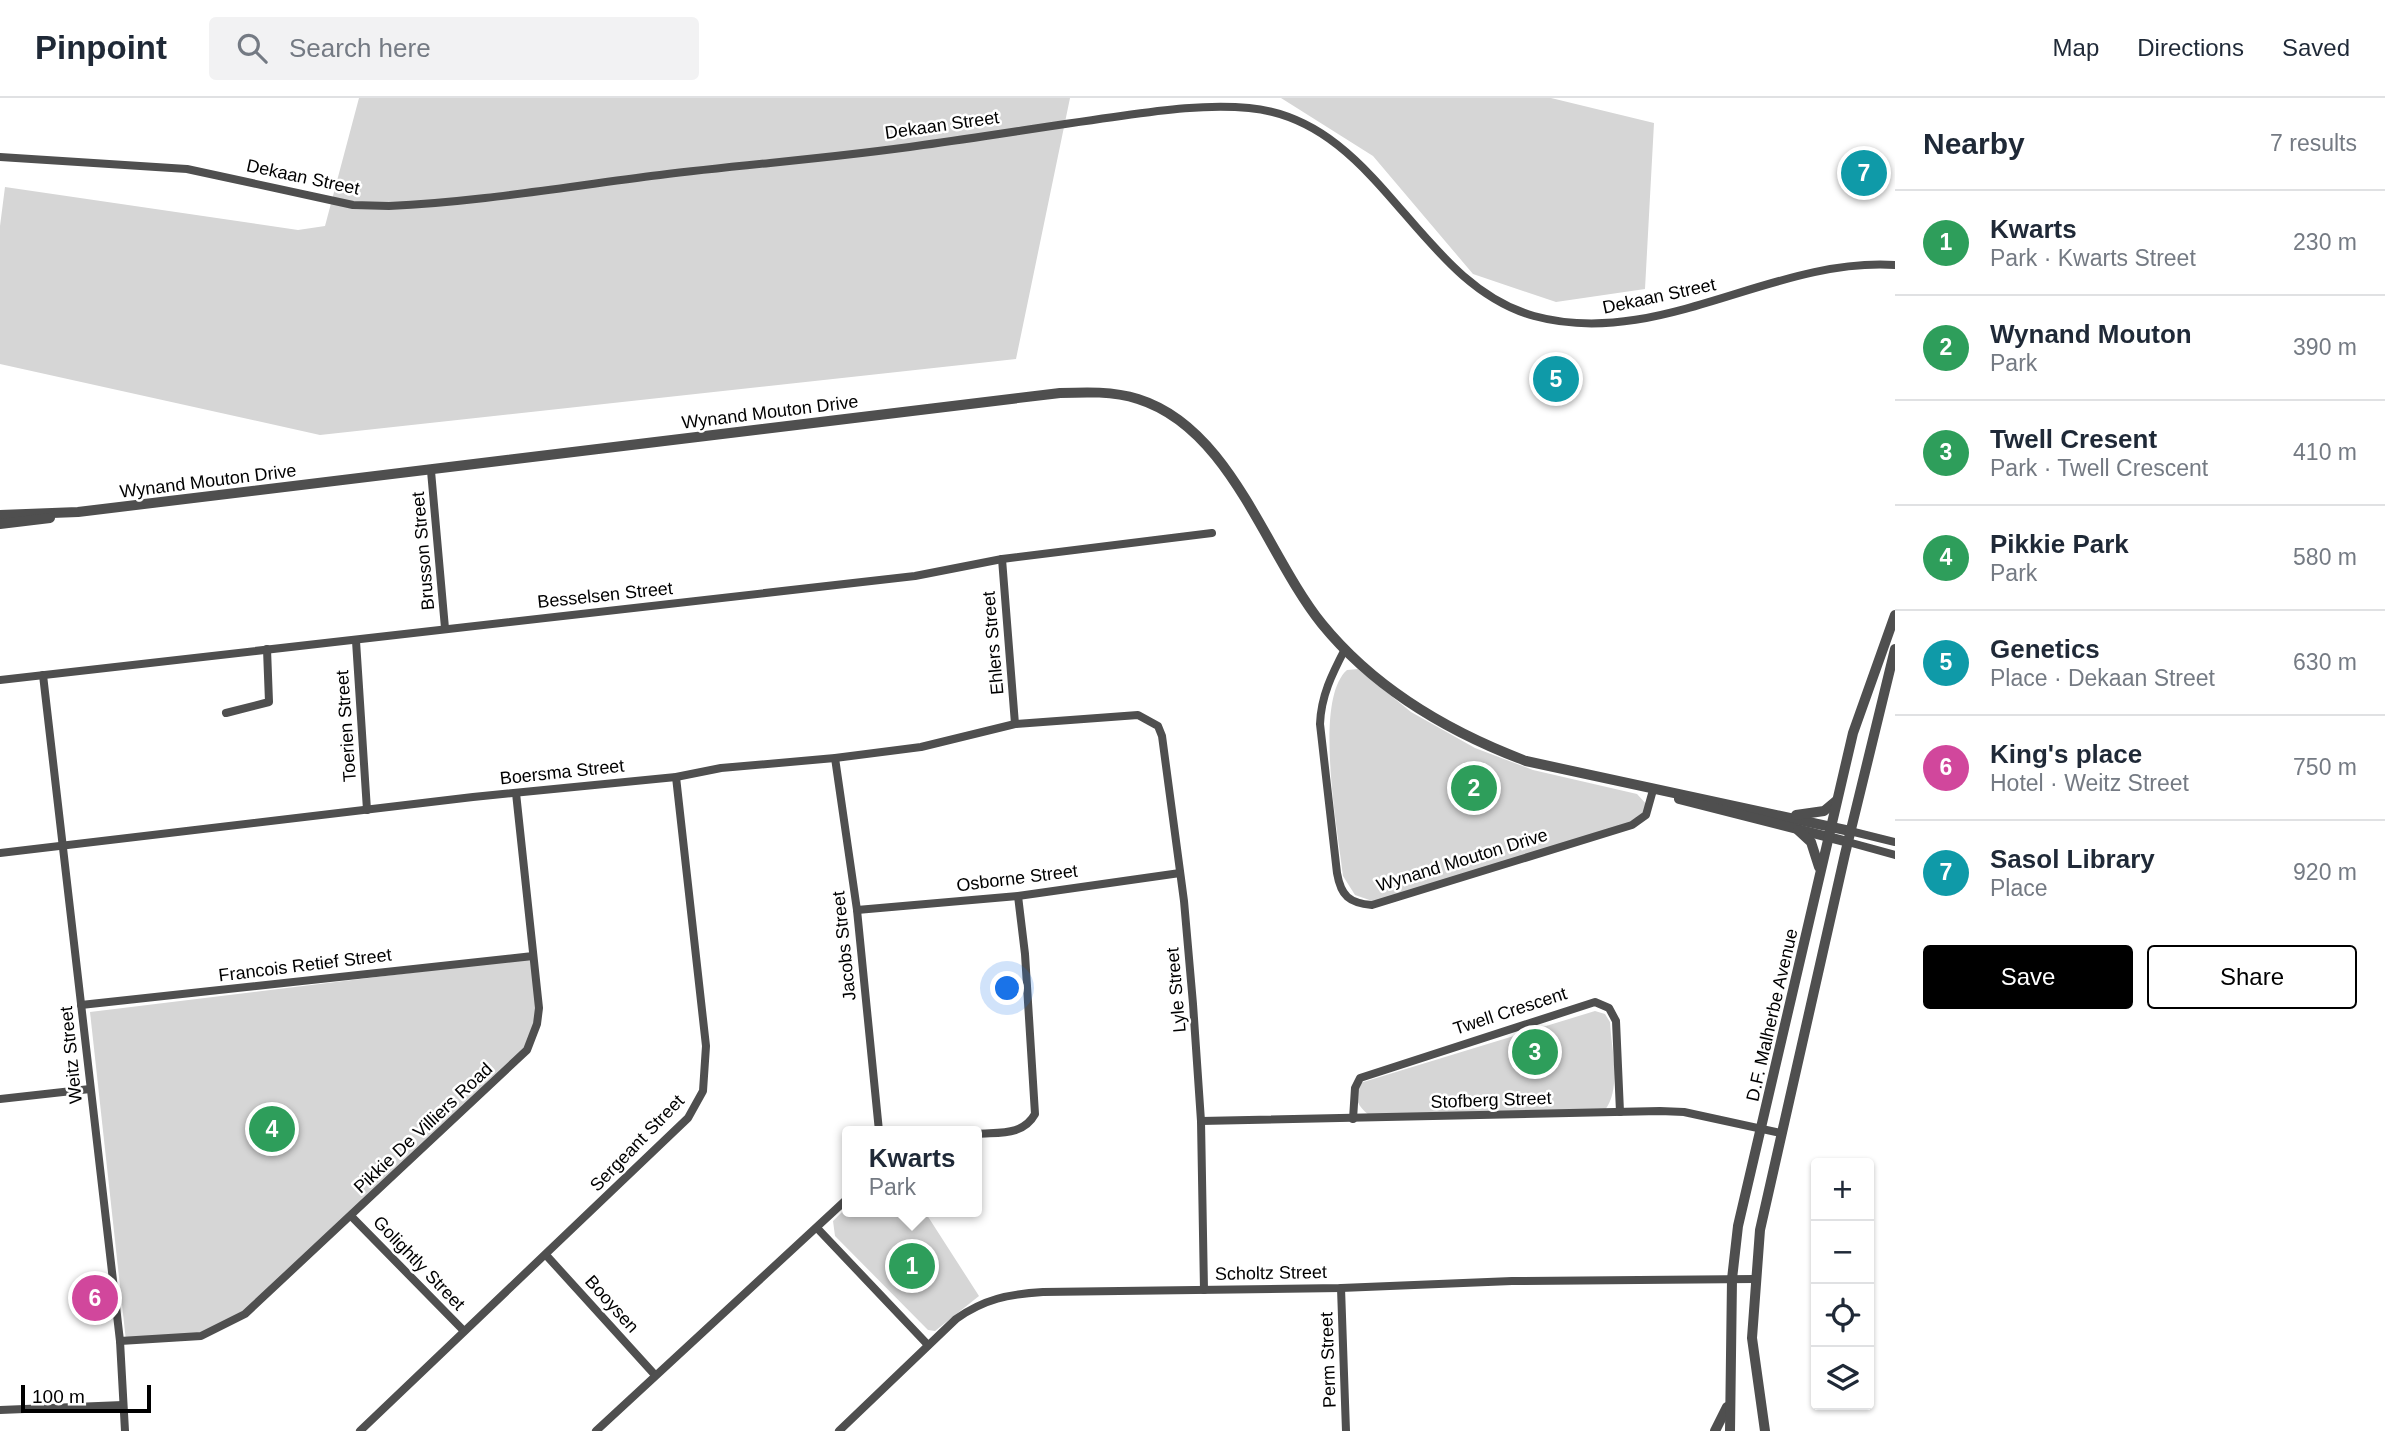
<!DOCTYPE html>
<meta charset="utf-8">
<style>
body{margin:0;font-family:Arial,sans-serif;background:#f2f2f3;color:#1f2937}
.controls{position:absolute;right:21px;bottom:21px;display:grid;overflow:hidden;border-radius:7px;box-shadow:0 2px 5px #0004}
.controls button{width:63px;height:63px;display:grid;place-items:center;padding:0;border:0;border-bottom:2px solid #e0e1e3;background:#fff;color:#1f2937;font:35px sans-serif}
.scale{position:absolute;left:21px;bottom:18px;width:130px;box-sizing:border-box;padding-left:7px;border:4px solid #000;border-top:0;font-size:19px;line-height:24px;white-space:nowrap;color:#000;-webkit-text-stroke:5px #fff;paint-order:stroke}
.you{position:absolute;left:1008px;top:891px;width:24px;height:24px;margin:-18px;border:5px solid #fff;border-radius:50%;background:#1a73e8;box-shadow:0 0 0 10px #1a73e833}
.badge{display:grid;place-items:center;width:46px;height:46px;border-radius:50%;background:#000;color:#fff;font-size:23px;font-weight:700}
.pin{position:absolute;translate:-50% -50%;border:4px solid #fff;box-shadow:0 2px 7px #0006}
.popup{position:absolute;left:842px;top:1028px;width:140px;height:91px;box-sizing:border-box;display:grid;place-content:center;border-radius:7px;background:#fff;filter:drop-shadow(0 2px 5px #0005);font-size:23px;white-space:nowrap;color:#747a83}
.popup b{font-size:26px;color:#1f2937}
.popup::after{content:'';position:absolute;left:50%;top:100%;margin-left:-14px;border:14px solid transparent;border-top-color:#fff}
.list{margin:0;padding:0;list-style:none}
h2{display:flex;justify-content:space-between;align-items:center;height:91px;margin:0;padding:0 28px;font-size:30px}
h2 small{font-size:23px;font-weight:400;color:#747a83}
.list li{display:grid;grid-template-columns:46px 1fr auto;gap:21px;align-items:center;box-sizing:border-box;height:105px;padding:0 28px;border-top:2px solid #e0e1e3}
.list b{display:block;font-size:26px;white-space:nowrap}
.list p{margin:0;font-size:23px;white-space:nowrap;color:#747a83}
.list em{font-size:23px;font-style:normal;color:#747a83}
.actions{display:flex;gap:14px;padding:21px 28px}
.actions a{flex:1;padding:16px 0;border:2px solid #000;border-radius:7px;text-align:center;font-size:24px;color:#000}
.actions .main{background:#000;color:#fff}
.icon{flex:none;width:38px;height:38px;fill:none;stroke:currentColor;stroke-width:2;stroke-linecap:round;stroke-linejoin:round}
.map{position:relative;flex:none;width:1895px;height:1333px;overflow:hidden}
header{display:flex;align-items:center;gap:42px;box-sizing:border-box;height:98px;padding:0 35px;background:#fff;border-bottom:2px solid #e0e1e3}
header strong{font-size:33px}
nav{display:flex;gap:38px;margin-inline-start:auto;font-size:24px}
.search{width:490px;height:63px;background:#f2f2f3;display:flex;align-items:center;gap:18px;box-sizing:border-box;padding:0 24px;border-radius:7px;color:#747a83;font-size:26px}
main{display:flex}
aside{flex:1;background:#fff}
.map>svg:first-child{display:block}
.green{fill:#d6d6d6}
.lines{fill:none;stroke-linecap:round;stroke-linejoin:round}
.minor{stroke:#4f4f4f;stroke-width:8}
.tertiary{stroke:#4f4f4f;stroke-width:10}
.labels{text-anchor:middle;stroke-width:5;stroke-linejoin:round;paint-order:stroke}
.street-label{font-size:18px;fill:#000;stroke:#fff}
</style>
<header>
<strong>Pinpoint</strong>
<div class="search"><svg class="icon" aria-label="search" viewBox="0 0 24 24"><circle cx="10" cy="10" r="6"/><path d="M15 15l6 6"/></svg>Search here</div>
<nav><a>Map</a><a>Directions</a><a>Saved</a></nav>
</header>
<main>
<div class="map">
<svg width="1895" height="1333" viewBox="0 0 1895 1333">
<rect width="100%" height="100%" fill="#fff"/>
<g class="green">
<path d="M359,0H1070L1016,261L320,337L0,266V128L5,89L298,132L325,128Z"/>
<path d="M1281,0H1551L1654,25L1645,191L1556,204L1473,176L1373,58Z"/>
<path d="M1358,571L1411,614L1475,650L1533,672L1637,696L1649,709L1643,722L1381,806L1355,797L1343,778C1338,733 1313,602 1347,572Z"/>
<path d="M532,860L541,907L530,947L244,1216L204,1236L126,1243L90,914Z"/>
<path d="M1595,913L1605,916L1610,924C1611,949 1622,990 1605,1012L1375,1021C1362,1013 1350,1001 1360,985Z"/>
<path d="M847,1109V1114H925L979,1198L935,1233L928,1232L835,1138L833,1123Z"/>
</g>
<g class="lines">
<g class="minor">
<path d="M0,59L187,71L353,107L389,108C479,104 570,88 660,77C747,66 836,60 923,47C989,38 1055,27 1121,18C1163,12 1207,6 1249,10C1380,22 1416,185 1534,218C1658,252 1772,159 1895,167"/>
<path d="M431,373L445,530"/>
<path d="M1002,461L1015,626"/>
<path d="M356,543L367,712"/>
<path d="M1345,551C1332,576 1321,598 1320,626L1337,775C1341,798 1349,805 1372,807L1632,727L1646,717L1653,692"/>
<path d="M43,577L120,1243L125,1333"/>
<path d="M0,582L915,478L1002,461L1212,435"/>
<path d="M226,615L269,604L267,551"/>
<path d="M835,660L857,812L879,1033"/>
<path d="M1850,733L1895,744"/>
<path d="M1848,744L1895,757"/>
<path d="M0,755L473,699L676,679L721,670L835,660L921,649L1015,626L1138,617L1158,628L1162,638L1184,803L1193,906L1201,1023L1204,1192"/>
<path d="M857,812L1018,798L1180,775"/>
<path d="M81,907L533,858"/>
<path d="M0,1001L90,991"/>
<path d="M1353,1021L1355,990L1360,980L1595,904L1609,910L1616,923L1620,1014"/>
<path d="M1201,1023L1660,1013L1684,1014L1781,1035"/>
<path d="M977,1036C999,1034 1023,1038 1035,1016L1025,856L1018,798"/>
<path d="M352,1119L464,1233"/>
<path d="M817,1130L928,1247"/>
<path d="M546,1157L655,1277"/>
<path d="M1341,1190L1346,1333"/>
<path d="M120,1243L201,1238L245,1216L527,952L537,926L539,910L516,695"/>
<path d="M0,1312L123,1307"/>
<path d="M360,1333L688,1020L703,993L706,948L676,679"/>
<path d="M596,1333L847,1101"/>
<path d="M839,1333L956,1221C984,1201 1009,1196 1043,1194L1341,1190L1512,1183L1754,1181"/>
</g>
<g class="tertiary">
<path d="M0,417L78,414L1060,295C1086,294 1113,293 1138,301C1231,330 1265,455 1322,526C1375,591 1449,634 1526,663L1850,733"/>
<path d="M0,426L50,420"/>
<path d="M1679,701L1848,744"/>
<path d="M1796,717L1824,713L1836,703"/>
<path d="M1798,732L1811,744L1819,769"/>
<path d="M1715,1333L1727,1309"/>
<path d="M1730,1333L1732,1181L1738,1128L1853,635L1895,517"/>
<path d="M1765,1333L1752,1240L1760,1132L1845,756L1895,551"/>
</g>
</g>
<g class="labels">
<g class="street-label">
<text transform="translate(942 27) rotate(-8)" y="6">Dekaan Street</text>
<text transform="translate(303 79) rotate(12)" y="6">Dekaan Street</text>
<text transform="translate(1659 198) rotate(-12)" y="6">Dekaan Street</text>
<text transform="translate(770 314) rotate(-7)" y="6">Wynand Mouton Drive</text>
<text transform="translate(208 383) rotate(-7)" y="6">Wynand Mouton Drive</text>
<text transform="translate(423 453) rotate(-95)" y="6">Brusson Street</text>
<text transform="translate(605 497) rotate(-6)" y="6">Besselsen Street</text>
<text transform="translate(993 545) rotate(-95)" y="6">Ehlers Street</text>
<text transform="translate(346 628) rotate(-94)" y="6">Toerien Street</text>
<text transform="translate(562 674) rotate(-6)" y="6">Boersma Street</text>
<text transform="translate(1462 762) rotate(-17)" y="6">Wynand Mouton Drive</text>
<text transform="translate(1017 780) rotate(-7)" y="6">Osborne Street</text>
<text transform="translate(844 848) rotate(-96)" y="6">Jacobs Street</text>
<text transform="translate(305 867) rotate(-7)" y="6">Francois Retief Street</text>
<text transform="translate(1176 892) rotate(-95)" y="6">Lyle Street</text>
<text transform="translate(1510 913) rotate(-18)" y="6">Twell Crescent</text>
<text transform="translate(1772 917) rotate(-77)" y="6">D.F. Malherbe Avenue</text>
<text transform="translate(71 957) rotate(-96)" y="6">Weitz Street</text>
<text transform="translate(1491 1002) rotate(-2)" y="6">Stofberg Street</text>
<text transform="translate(423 1030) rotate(-43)" y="6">Pikkie De Villiers Road</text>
<text transform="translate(637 1045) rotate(-46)" y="6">Sergeant Street</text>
<text transform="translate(419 1165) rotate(46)" y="6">Golightly Street</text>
<text transform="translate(1271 1175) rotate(-1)" y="6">Scholtz Street</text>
<text transform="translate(612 1206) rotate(48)" y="6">Booysen</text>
<text transform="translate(1328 1262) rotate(-92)" y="6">Perm Street</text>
</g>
</g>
</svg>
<div class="controls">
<button>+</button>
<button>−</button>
<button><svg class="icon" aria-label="locate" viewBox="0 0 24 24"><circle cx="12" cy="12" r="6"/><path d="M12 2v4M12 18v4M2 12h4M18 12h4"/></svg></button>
<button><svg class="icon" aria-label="layers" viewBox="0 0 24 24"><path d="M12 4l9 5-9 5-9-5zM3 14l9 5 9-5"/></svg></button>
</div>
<div class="scale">100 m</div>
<div class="you"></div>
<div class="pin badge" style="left:912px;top:1168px;background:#2e9e5b">1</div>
<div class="popup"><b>Kwarts</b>Park</div>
<div class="pin badge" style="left:1474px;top:690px;background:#2e9e5b">2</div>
<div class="pin badge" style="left:1535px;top:954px;background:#2e9e5b">3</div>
<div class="pin badge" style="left:272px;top:1031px;background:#2e9e5b">4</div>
<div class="pin badge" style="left:1556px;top:281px;background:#0f9aa8">5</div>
<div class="pin badge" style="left:95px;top:1200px;background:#d1479c">6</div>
<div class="pin badge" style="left:1864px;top:75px;background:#0f9aa8">7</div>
</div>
<aside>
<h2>Nearby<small>7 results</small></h2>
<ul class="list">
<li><span class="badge" style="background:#2e9e5b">1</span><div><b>Kwarts</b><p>Park · Kwarts Street</p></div><em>230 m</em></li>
<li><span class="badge" style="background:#2e9e5b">2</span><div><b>Wynand Mouton</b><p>Park</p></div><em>390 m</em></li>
<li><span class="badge" style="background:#2e9e5b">3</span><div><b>Twell Cresent</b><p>Park · Twell Crescent</p></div><em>410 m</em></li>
<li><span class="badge" style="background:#2e9e5b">4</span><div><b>Pikkie Park</b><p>Park</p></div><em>580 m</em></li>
<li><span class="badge" style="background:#0f9aa8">5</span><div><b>Genetics</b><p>Place · Dekaan Street</p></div><em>630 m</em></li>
<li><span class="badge" style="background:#d1479c">6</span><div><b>King's place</b><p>Hotel · Weitz Street</p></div><em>750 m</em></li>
<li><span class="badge" style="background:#0f9aa8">7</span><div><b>Sasol Library</b><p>Place</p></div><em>920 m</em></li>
</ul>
<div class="actions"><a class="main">Save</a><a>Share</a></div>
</aside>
</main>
